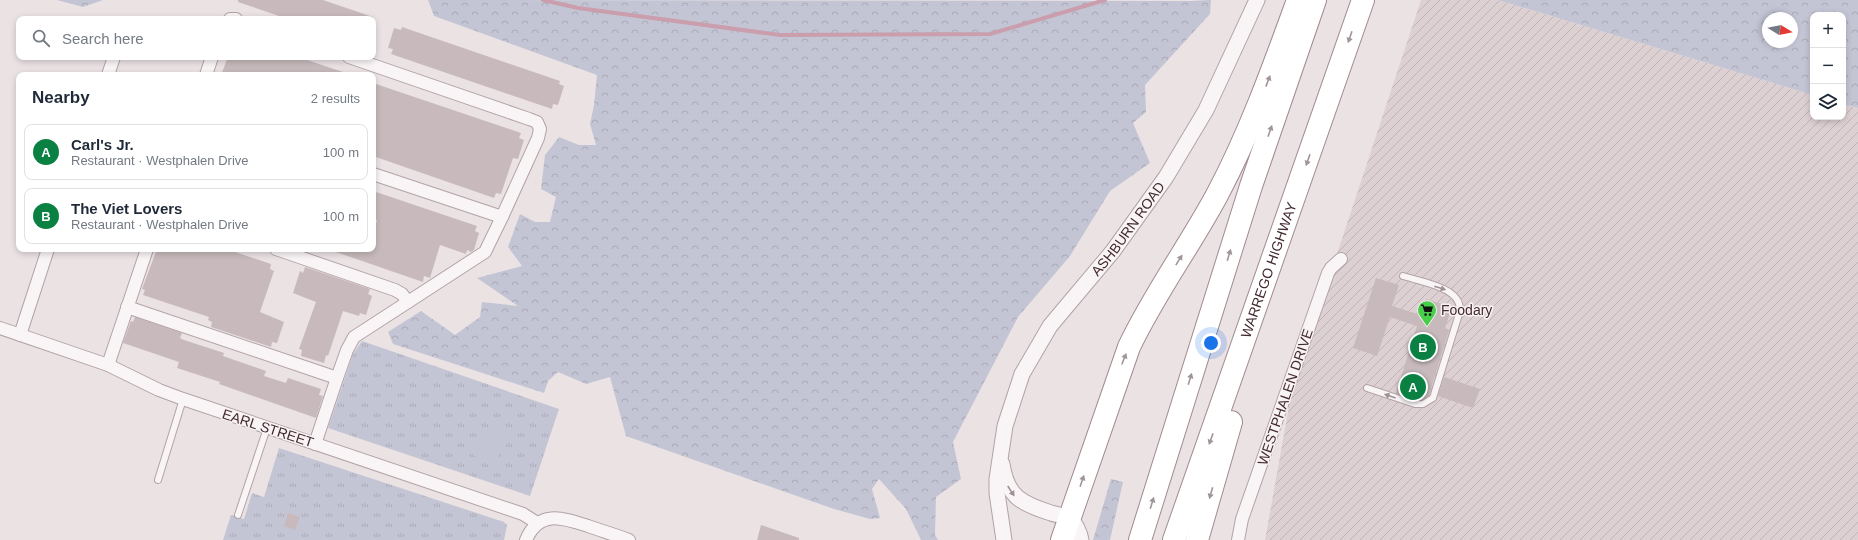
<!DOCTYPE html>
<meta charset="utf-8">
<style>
body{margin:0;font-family:Helvetica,sans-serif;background:#f2f2f3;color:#1f2937}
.controls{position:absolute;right:12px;top:12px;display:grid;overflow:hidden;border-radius:8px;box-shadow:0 2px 6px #0003}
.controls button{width:36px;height:36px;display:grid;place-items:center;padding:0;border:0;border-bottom:1px solid #e0e1e3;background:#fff;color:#1f2937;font:20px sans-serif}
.compass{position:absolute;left:1762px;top:12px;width:36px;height:36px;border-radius:50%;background:#fff;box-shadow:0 2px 6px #0003;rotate:100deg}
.you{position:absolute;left:1211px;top:343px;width:14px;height:14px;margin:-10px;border:3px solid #fff;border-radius:50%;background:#1a73e8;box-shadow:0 0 0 6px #1a73e833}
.badge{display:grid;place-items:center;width:26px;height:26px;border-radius:50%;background:#0b8043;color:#fff;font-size:13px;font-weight:700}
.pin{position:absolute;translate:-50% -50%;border:2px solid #fff;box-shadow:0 1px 4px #0006}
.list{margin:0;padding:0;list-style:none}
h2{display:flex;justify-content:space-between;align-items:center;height:52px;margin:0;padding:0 16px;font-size:17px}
h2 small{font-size:13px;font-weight:400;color:#747a83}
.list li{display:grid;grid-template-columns:26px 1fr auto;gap:12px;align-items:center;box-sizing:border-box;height:56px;margin:0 8px 8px;padding:0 8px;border:1px solid #e0e1e3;border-radius:8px}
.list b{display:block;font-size:15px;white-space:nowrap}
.list p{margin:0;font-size:13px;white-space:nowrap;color:#747a83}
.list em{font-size:13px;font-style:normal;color:#747a83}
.icon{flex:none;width:22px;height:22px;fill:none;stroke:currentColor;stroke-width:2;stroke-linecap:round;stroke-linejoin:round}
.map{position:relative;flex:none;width:1858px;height:540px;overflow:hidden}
.search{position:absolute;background:#fff;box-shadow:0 2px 6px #0003;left:16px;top:16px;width:360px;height:44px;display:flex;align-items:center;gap:10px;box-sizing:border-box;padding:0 14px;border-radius:8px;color:#747a83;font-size:15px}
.panel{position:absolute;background:#fff;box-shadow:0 2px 6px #0003;left:16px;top:72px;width:360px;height:180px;border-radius:8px}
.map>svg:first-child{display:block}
.industrial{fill:url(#industrial-furrows)}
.grass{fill:url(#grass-tufts)}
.forest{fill:url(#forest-crowns);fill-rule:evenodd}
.garden{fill:#c4c5d4}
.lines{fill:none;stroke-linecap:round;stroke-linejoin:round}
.stream{stroke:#ca9eac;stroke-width:4}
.building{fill:#c8babc}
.service-casing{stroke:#b2a3a6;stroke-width:8}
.minor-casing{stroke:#b2a3a6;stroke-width:14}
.tertiary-casing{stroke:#b2a3a6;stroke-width:17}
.motorway-casing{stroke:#a18a8f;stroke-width:24}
.service{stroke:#f9f5f6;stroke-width:6}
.minor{stroke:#f9f5f6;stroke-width:12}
.tertiary{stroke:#f9f5f6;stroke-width:15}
.motorway{stroke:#fff;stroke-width:22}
.oneway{fill:#a19497}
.oneway2{fill:#9e9092}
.labels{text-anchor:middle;stroke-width:3;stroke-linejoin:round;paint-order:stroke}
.street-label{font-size:14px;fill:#432a2f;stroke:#f8f2f4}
.poi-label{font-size:14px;fill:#432a2f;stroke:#f8f2f4;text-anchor:start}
</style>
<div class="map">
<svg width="1858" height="540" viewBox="0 0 1858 540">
<defs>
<pattern id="industrial-furrows" width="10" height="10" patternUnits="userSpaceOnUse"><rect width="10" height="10" fill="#ddd0d3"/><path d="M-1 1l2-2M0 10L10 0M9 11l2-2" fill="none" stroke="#bfb3b5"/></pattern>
<pattern id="grass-tufts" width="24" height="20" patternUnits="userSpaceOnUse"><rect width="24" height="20" fill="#c4c5d4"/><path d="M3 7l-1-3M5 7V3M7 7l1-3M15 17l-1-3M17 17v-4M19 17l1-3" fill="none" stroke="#aaa9b6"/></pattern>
<pattern id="forest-crowns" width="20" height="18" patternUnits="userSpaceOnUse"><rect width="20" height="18" fill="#c4c5d4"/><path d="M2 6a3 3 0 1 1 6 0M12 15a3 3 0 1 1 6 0" fill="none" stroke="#aaa9b6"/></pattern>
</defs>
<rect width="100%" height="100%" fill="#ebe2e4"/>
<path class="industrial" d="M1421,0H1498L1813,95V117H1843V104L1858,108V540H1265L1292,390Z"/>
<g class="grass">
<path d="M362,341L559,409L530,496L328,428L353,354Z"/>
<path d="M279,448L504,522L507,525L504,540H223L231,515L244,519L252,493L264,497Z"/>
</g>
<g class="forest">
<path d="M57,0H103L83,7Z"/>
<path d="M428,0L1190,1L1211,0L1210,14L1145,85L1146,112L1133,123L1150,163L1110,191L1070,256L1018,317L953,442L961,479L936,497L935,535L938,540H921L906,509L879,479L872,489L880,518L870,519L834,509L626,436L610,377L586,384L558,372L548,381L544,393L393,344L388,332L421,311L455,335L480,317L482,302L518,306L477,278L522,266L508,247L520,214L535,222H550L556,197L541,189L545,155L559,137L579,145H596L590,124L594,105L597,75L434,16Z"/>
<path d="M1498,0H1858V108L1843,104V15H1813V95ZM1768,18H1792V42H1768Z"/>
<path d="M1111,479L1123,482L1110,540H1093Z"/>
</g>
<path class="garden" d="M491,426L510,439L491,467L472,454Z"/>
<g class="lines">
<path class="stream" d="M543,0L578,8L780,35L990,34L1105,0"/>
</g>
<g class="building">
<path d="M238,0H323L373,17L372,19H288L238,2Z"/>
<path d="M402,27L560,81L559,84L564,86L558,105L553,104L552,109L391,54L393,49L388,48L394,28L401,30Z"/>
<path d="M228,57H298L346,73L345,75H221Z"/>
<path d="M373,83L521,133L519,138L524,140L518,159L513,158L501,194L496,193L494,198L373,156Z"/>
<path d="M373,191L477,226L475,231L479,233L474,250L471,252L467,250L466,254L440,245L430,278L424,276L423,282L333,251V249H373V235L377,220L373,219Z"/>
<path d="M157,249H226L271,264L270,269L274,271L260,312L284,322L277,343L272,342L271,347L211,327L212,322L208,320L209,317L143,295L145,290L142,289Z"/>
<path d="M305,267L370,289L368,294L372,296L366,315L360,313L359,316L343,311L328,356L326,355L324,363L301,356L302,350L299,349L316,302L293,293L300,271L303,273Z"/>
<path d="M1376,278L1399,285L1392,306L1421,315L1426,299L1452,307L1445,328L1449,330L1429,395L1422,400H1416L1396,393L1417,326L1390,317L1377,356L1353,348Z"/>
<path d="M135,317L182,333L180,338L184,340L224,353L223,356L266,371L264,376L286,383L288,378L321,389L319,395L323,396L316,418L219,384L220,382L177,368L179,362L123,343L131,321L133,322Z"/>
<path d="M1444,377L1480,389L1473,408L1438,396Z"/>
<path d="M288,513L300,517L295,530L284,526Z"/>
<path d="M761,525L799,538V540H757Z"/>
</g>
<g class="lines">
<g class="service-casing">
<g id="service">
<path d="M1367,388L1415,404H1423L1433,398L1459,314C1466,288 1422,282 1403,276"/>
<path d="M158,480L183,399"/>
<path d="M238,515L267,428"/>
</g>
</g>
<g class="minor-casing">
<g id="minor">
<path d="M230,19H236"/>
<path d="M349,57L529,119L537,122L540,129L538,138L502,217L373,174"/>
<path d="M108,75L114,57"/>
<path d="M206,75L212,57"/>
<path d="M276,249L395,290L402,294L408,302L485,252L502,217"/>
<path d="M127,307L337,378L347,350L354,337L408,302"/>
<path d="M0,328L108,365L159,390L183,399L523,514L537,523"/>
<path d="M20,335L48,249"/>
<path d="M108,365L147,249"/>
<path d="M315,444L337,378"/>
<path d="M526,540C539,509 563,518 588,526C602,531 616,535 629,540"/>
<path d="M1238,540L1242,519L1328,273L1331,268L1341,259"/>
</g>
</g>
<g class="tertiary-casing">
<g id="tertiary">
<path d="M1002,464C1007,497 1022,504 1051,513C1056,515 1065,515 1069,518C1075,522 1080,533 1081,540"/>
<path id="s1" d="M1004,540L997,493V479L1005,426L1022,374L1050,326L1113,251L1166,177L1206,110L1257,0"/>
</g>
</g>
<g class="motorway-casing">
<g id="motorway">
<path d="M1062,540L1129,347C1154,294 1189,247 1217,195C1250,133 1274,66 1298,0"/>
<path d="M1140,540L1251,186L1315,0"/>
<path id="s2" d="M1174,540L1363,0"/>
<path d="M1197,540L1231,422"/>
</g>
</g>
<use href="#service" class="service"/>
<use href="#minor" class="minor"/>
<use href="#tertiary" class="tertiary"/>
<use href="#motorway" class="motorway"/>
</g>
<defs><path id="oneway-solid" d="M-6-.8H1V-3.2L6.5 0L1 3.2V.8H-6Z"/></defs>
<g class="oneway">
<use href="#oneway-solid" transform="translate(1350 37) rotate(109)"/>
<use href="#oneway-solid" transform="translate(1268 81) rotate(-69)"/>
<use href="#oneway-solid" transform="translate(1270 131) rotate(-71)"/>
<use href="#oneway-solid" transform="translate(1308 160) rotate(109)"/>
<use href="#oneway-solid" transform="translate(1229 255) rotate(-73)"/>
<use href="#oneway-solid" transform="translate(1179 260) rotate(-58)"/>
<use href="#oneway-solid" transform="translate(1124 359) rotate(-68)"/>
<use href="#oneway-solid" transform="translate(1190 379) rotate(-73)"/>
<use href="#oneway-solid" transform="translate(1211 439) rotate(110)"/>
<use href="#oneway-solid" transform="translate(1082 481) rotate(-71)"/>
<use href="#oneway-solid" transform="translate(1211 493) rotate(106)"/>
<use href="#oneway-solid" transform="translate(1152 503) rotate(-73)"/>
</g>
<g class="oneway2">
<use href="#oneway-solid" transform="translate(1440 288) rotate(18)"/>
<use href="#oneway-solid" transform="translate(1390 396) rotate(-161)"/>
<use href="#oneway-solid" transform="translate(1011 491) rotate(57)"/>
</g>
<defs>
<g id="supermarket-pin" transform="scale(1)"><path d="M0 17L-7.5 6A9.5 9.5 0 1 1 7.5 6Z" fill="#49ce4b" stroke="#f8f2f4"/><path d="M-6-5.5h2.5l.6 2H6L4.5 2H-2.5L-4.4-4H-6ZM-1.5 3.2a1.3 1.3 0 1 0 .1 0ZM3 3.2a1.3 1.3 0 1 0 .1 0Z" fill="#111"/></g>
</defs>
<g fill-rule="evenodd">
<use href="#supermarket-pin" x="1427" y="310"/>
</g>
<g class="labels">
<g class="street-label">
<text dy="5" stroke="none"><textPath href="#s1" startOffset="350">ASHBURN ROAD</textPath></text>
<text dy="5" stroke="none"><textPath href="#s2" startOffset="286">WARREGO HIGHWAY</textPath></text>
<text transform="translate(1285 397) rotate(-71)" y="5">WESTPHALEN DRIVE</text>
<text transform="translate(268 428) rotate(18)" y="5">EARL STREET</text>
</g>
<g class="poi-label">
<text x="1441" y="315">Foodary</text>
</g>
</g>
</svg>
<div class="controls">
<button>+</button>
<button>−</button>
<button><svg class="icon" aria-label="layers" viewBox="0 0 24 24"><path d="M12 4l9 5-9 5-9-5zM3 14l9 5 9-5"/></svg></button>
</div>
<svg class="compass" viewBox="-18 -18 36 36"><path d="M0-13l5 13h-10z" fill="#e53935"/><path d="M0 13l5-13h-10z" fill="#747a83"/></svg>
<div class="you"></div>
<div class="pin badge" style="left:1413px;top:387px">A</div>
<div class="pin badge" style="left:1423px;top:347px">B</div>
<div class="search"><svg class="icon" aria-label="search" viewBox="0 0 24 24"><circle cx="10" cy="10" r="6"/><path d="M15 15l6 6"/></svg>Search here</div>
<section class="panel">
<h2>Nearby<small>2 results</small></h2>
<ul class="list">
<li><span class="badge">A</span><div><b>Carl's Jr.</b><p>Restaurant · Westphalen Drive</p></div><em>100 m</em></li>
<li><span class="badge">B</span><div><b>The Viet Lovers</b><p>Restaurant · Westphalen Drive</p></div><em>100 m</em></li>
</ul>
</section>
</div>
